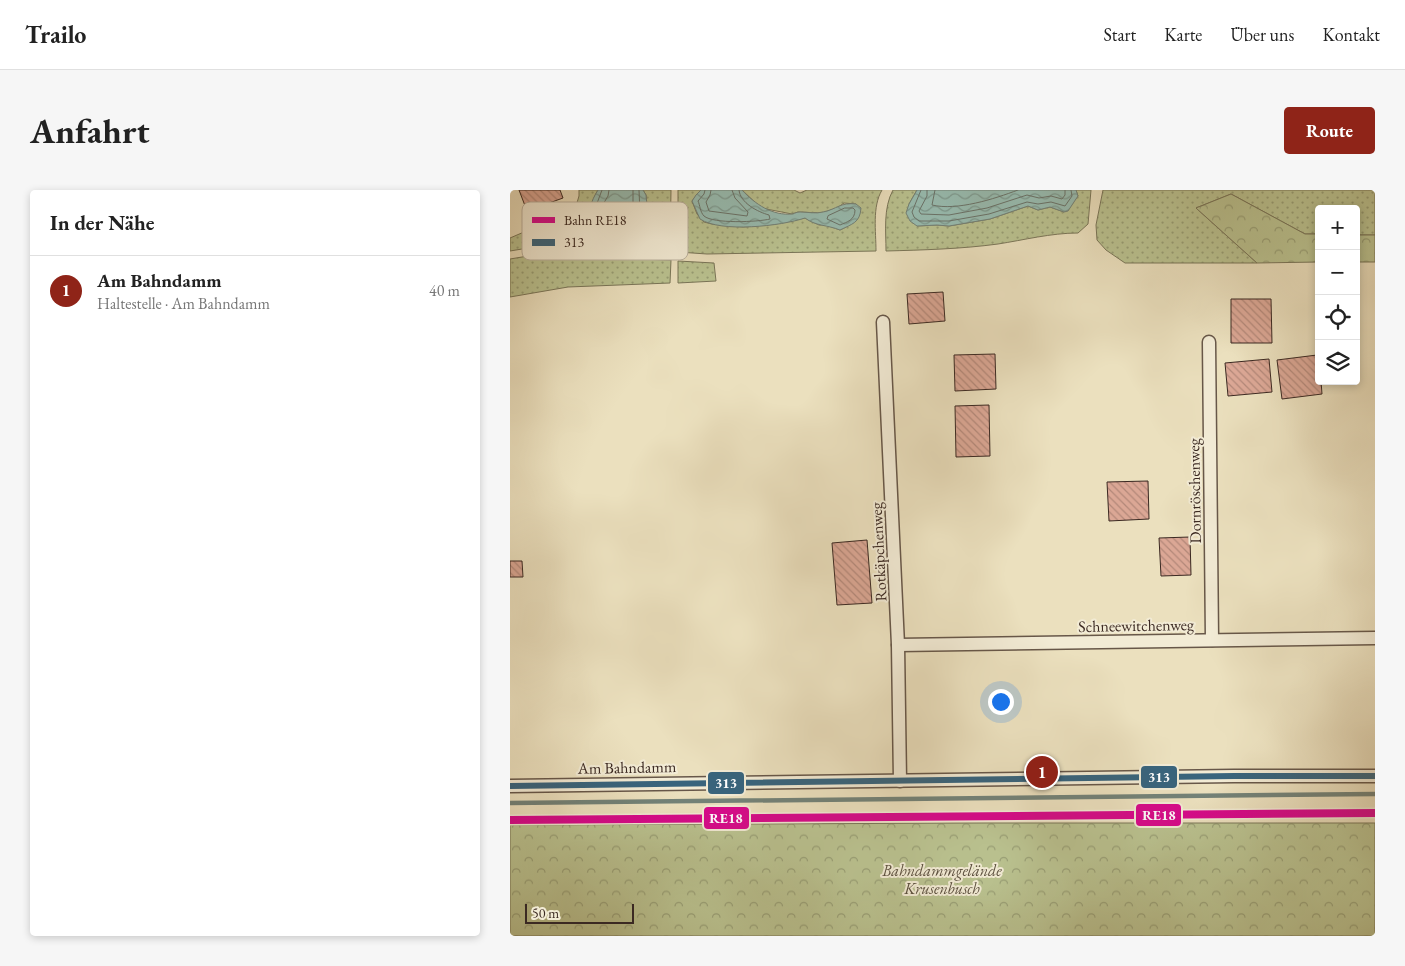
<!DOCTYPE html>
<html lang="de">
<meta charset="utf-8">
<style>
body{margin:0;font-family:"EB Garamond",serif;background:#f6f6f6;color:#222}
.controls{position:absolute;right:15px;top:15px;display:grid;overflow:hidden;border-radius:5px;box-shadow:0 2px 8px #0003}
.controls button{width:45px;height:45px;display:grid;place-items:center;padding:0;border:0;border-bottom:1px solid #e0e0e0;background:#fff;color:#222;font:25px sans-serif}
.scale{position:absolute;left:15px;bottom:12px;width:109px;box-sizing:border-box;padding-left:5px;border:2px solid #3b2922;border-top:0;font-size:14px;line-height:18px;white-space:nowrap;color:#3b2922;-webkit-text-stroke:4px #f2ebd5;paint-order:stroke}
.you{position:absolute;left:490px;top:511px;width:18px;height:18px;margin:-12px;border:4px solid #fff;border-radius:50%;background:#1a73e8;box-shadow:0 0 0 8px #1a73e833}
.badge{display:grid;place-items:center;width:32px;height:32px;border-radius:50%;background:#8f2418;color:#fff;font-size:16px;font-weight:700}
.pin{position:absolute;translate:-50% -50%;border:2px solid #fff;box-shadow:0 1px 5px #0006}
.list{margin:0;padding:0;list-style:none}
h2{display:flex;justify-content:space-between;align-items:center;height:65px;margin:0;padding:0 20px;font-size:21px}
h2 small{font-size:16px;font-weight:400;color:#767676}
.list li{display:grid;grid-template-columns:32px 1fr auto;gap:15px;align-items:center;box-sizing:border-box;height:70px;padding:0 20px;border-top:1px solid #e0e0e0}
.list b{display:block;font-size:19px;white-space:nowrap}
.list p{margin:0;font-size:16px;white-space:nowrap;color:#767676}
.list em{font-size:16px;font-style:normal;color:#767676}
.icon{flex:none;width:28px;height:28px;fill:none;stroke:currentColor;stroke-width:2;stroke-linecap:round;stroke-linejoin:round}
.map{position:relative;flex:none;width:865px;height:746px;overflow:hidden;border-radius:5px}
header{display:flex;align-items:center;gap:30px;box-sizing:border-box;height:70px;padding:0 25px;background:#fff;border-bottom:1px solid #e0e0e0}
header strong{font-size:24px}
nav{display:flex;gap:28px;margin-inline-start:auto;font-size:18px}
.intro{display:flex;align-items:center;justify-content:space-between;box-sizing:border-box;height:120px;padding:0 30px}
h1{margin:0;font-size:35px}
.button{padding:12px 22px;border-radius:5px;background:#8f2418;color:#fff;font-size:18px;font-weight:700}
main{display:flex;gap:30px;padding:0 30px}
aside{flex:1;background:#fff;border-radius:5px;box-shadow:0 2px 8px #0003}
.map>svg:first-child{display:block}
.grass{fill:url(#grass-dots);stroke:#7a7659}
.forest{fill:url(#forest-crowns);stroke:#7a7659}
.water{fill:url(#water-waves);stroke:#738278}
.lines{fill:none;stroke-linecap:round;stroke-linejoin:round}
.shore{stroke:#6a736a;stroke-width:1}
.stream{stroke:#738278;stroke-width:4.5}
.building{fill:url(#building-back-hatch);stroke:#3b2922}
.minor-casing{stroke:#675749;stroke-width:15}
.minor{stroke:#f2ebd5;stroke-width:12}
.bus-1-casing{stroke:#f2ebd5;stroke-width:10}
.bus-1{stroke:#38647d;stroke-width:6}
.rail-1-casing{stroke:#f2ebd5;stroke-width:11}
.rail-1{stroke:#d7098b;stroke-width:8}
.labels{text-anchor:middle;stroke-width:4;stroke-linejoin:round;paint-order:stroke}
.street-label{font-size:16px;fill:#3b2922;stroke:#f2ebd5}
.park-label{font-size:16px;font-style:italic;fill:#5b4f3e;stroke:#f2ebd5}
.key{fill:#f2ebd5;stroke:#bbb19f;stroke-width:1}
.key-label{font-size:14px;fill:#3b2922}
.line-badge{stroke:#f2ebd5;stroke-width:2}
.badge-label{font-size:14px;text-anchor:middle;font-weight:bold;fill:#fff}
</style>
<header>
<strong>Trailo</strong>
<nav><a>Start</a><a>Karte</a><a>Über uns</a><a>Kontakt</a></nav>
</header>
<div class="intro"><h1>Anfahrt</h1><a class="button">Route</a></div>
<main>
<aside>
<h2>In der Nähe<small></small></h2>
<ul class="list">
<li><span class="badge">1</span><div><b>Am Bahndamm</b><p>Haltestelle · Am Bahndamm</p></div><em>40 m</em></li>
</ul>
</aside>
<div class="map">
<svg width="865" height="746" viewBox="0 0 865 746">
<defs>
<pattern id="grass-dots" width="8" height="8" patternUnits="userSpaceOnUse" patternTransform="scale(1.25)"><rect width="8" height="8" fill="#bac290"/><path d="M2 2h.1M6 6h.1" fill="none" stroke="#989e75" stroke-width="1.8" stroke-linecap="round"/></pattern>
<pattern id="forest-crowns" width="20" height="18" patternUnits="userSpaceOnUse" patternTransform="scale(1.25)"><rect width="20" height="18" fill="#bac290"/><path d="M2 6a3 3 0 1 1 6 0M12 15a3 3 0 1 1 6 0" fill="none" stroke="#989e75"/></pattern>
<pattern id="water-waves" width="16" height="10" patternUnits="userSpaceOnUse" patternTransform="scale(1.25)"><rect width="16" height="10" fill="#98bdb2"/><path d="M0 5q4-4 8 0t8 0" fill="none" stroke="#7d9a90"/></pattern>
<pattern id="building-back-hatch" width="6" height="6" patternUnits="userSpaceOnUse" patternTransform="scale(1.25)"><rect width="6" height="6" fill="#dba795"/><path d="M-1 5l2 2M0 0l6 6M5-1l2 2" fill="none" stroke="#b38879"/></pattern>
</defs>
<rect width="100%" height="100%" fill="#ebe0be"/>
<filter id="stains"><feTurbulence type="fractalNoise" baseFrequency=".004" numOctaves="4"/><feColorMatrix values="0 0 0 0 .2 0 0 0 0 .09 0 0 0 0 .02 0 0 0 .5 -.17"/></filter>
<radialGradient id="worn" r=".72"><stop offset=".6" stop-color="#630" stop-opacity="0"/><stop offset="1" stop-color="#630" stop-opacity=".3"/></radialGradient>
<g class="grass">
<path d="M69,0H88C82,11 78,20 82,33L90,34L103,29L138,25L136,5L133,0H161L160,61L55,58L12,59L0,61V48L42,30L63,26L69,6Z"/>
<path d="M168,0H191L182,11L187,24L194,32L202,34L233,37L266,34L295,28L309,35H316L330,40L336,37L346,14L334,13L327,18L312,23L288,22L282,24L251,18L232,0H284L290,3L297,0H372C362,17 366,41 366,61L197,64L168,62Z"/>
<path d="M383,0H407L399,14L407,36L427,35L439,36L480,29L518,16L528,20L540,17L554,22L568,6L566,0H581L578,34L568,43C541,43 514,50 488,54C451,59 413,60 376,61C376,42 373,18 383,0Z"/>
<path d="M593,0H865V45H846V19H809V44H795L721,4L686,18L747,73H615L596,60L587,50L586,35Z"/>
<path d="M18,66L161,70L160,93L58,97L0,107V69Z"/>
<path d="M168,71L204,73L206,91L168,93Z"/>
</g>
<g class="forest">
<path d="M721,4L795,44H809V72L747,73L686,18Z"/>
<rect x="846" y="45" width="19" height="27"/>
<path d="M476,633H865V746H0V635Z"/>
</g>
<g class="water">
<path d="M88,0H133L136,5L138,27H114L83,34C77,22 81,11 88,0Z"/>
<path d="M191,0H232C245,14 262,26 283,24C285,23 287,22 290,22C298,22 306,24 313,22C327,19 331,12 346,14L351,18C350,33 342,34 330,40C318,35 305,36 295,28C271,36 211,43 190,29L182,11L186,5Z"/>
<path d="M407,0H566L568,6L558,21L554,22L540,17L528,20L518,16L480,29L439,36L427,35L407,36L400,31L396,23L399,14Z"/>
</g>
<g class="lines">
<g class="shore">
<path d="M92,0L86,16L85,26L87,29L106,23H130L129,0"/>
<path d="M99,0L98,6L92,16L94,19L113,16H123V0"/>
<path d="M195,0L194,4L188,11C190,15 190,22 194,26C203,34 248,32 260,29L259,25C248,22 230,13 229,0"/>
<path d="M201,0L200,5L196,12L199,21L237,26L238,22L225,8L222,0"/>
<path d="M411,0L402,22L404,27L409,31H439L479,24L517,12L528,14L541,12L555,16L562,6L561,0"/>
<path d="M417,0V6L409,21L411,24L439,25L477,18L517,5L529,8L541,6L552,9L555,5V0"/>
<path d="M425,0L422,15C447,21 484,9 508,0"/>
<path d="M335,18H343L345,20C345,30 337,32 330,35L317,29L318,26Z"/>
</g>
<path class="stream" d="M0,613L865,604"/>
</g>
<g class="building">
<path d="M9,0H50L53,8L17,21Z"/>
<path d="M433,102L435,131L399,134L397,104Z"/>
<path d="M721,109H761L762,153H721Z"/>
<path d="M485,164L486,199L445,201L444,165Z"/>
<path d="M807,165L809,191H811L812,204L772,209L767,170Z"/>
<path d="M759,169L762,202L718,206L715,173Z"/>
<path d="M479,215L480,266L446,267L445,216Z"/>
<path d="M638,291L639,329L599,331L597,292Z"/>
<path d="M680,347L681,385L651,386L649,348Z"/>
<path d="M357,350L362,413L327,415L322,353Z"/>
<path d="M0,371H12L13,387H0Z"/>
</g>
<g class="lines">
<g class="minor-casing">
<g id="minor">
<path d="M373,132L388,455L390,591"/>
<path d="M699,152L702,450"/>
<path d="M388,455L865,448"/>
<path d="M0,596L724,586H865"/>
</g>
</g>
<use href="#minor" class="minor"/>
<g class="bus-1-casing">
<path id="bus-1" d="M0,596L724,586H865"/>
</g>
<use href="#bus-1" class="bus-1"/>
<g class="rail-1-casing">
<path id="rail-1" d="M0,630L865,623"/>
</g>
<use href="#rail-1" class="rail-1"/>
</g>
<g class="labels">
<g class="street-label">
<text transform="translate(684 301) rotate(-91)" y="6">Dornröschenweg</text>
<text transform="translate(368 362) rotate(-93)" y="6">Rotkäpchenweg</text>
<text transform="translate(626 435) rotate(-1)" y="6">Schneewitchenweg</text>
<text transform="translate(117 577) rotate(-1)" y="6">Am Bahndamm</text>
</g>
<g class="park-label">
<text x="432" y="686">Bahndammgelände<tspan x="432" dy="18">Krusenbusch</tspan></text>
</g>
</g>
<rect x="12" y="12" width="166" height="58" rx="8" class="key"/>
<rect x="22" y="27" width="23" height="6" fill="#d7098b"/>
<rect x="22" y="49" width="23" height="7" fill="#38647d"/>
<g class="key-label">
<text x="54" y="35">Bahn RE18</text>
<text x="54" y="57">313</text>
</g>
<g class="line-badge">
<rect x="630" y="575" width="38" height="24" rx="5" fill="#38647d"/>
<rect x="197" y="581" width="38" height="24" rx="5" fill="#38647d"/>
<rect x="625" y="613" width="47" height="24" rx="5" fill="#d7098b"/>
<rect x="193" y="616" width="47" height="24" rx="5" fill="#d7098b"/>
</g>
<g class="badge-label">
<text x="649" y="592">313</text>
<text x="216" y="598">313</text>
<text x="649" y="630">RE18</text>
<text x="216" y="633">RE18</text>
</g>
<rect width="100%" height="100%" filter="url(#stains)"/>
<rect width="100%" height="100%" fill="url(#worn)"/>
</svg>
<div class="controls">
<button>+</button>
<button>−</button>
<button><svg class="icon" aria-label="locate" viewBox="0 0 24 24"><circle cx="12" cy="12" r="6"/><path d="M12 2v4M12 18v4M2 12h4M18 12h4"/></svg></button>
<button><svg class="icon" aria-label="layers" viewBox="0 0 24 24"><path d="M12 4l9 5-9 5-9-5zM3 14l9 5 9-5"/></svg></button>
</div>
<div class="scale">50 m</div>
<div class="you"></div>
<div class="pin badge" style="left:532px;top:582px">1</div>
</div>
</main>
